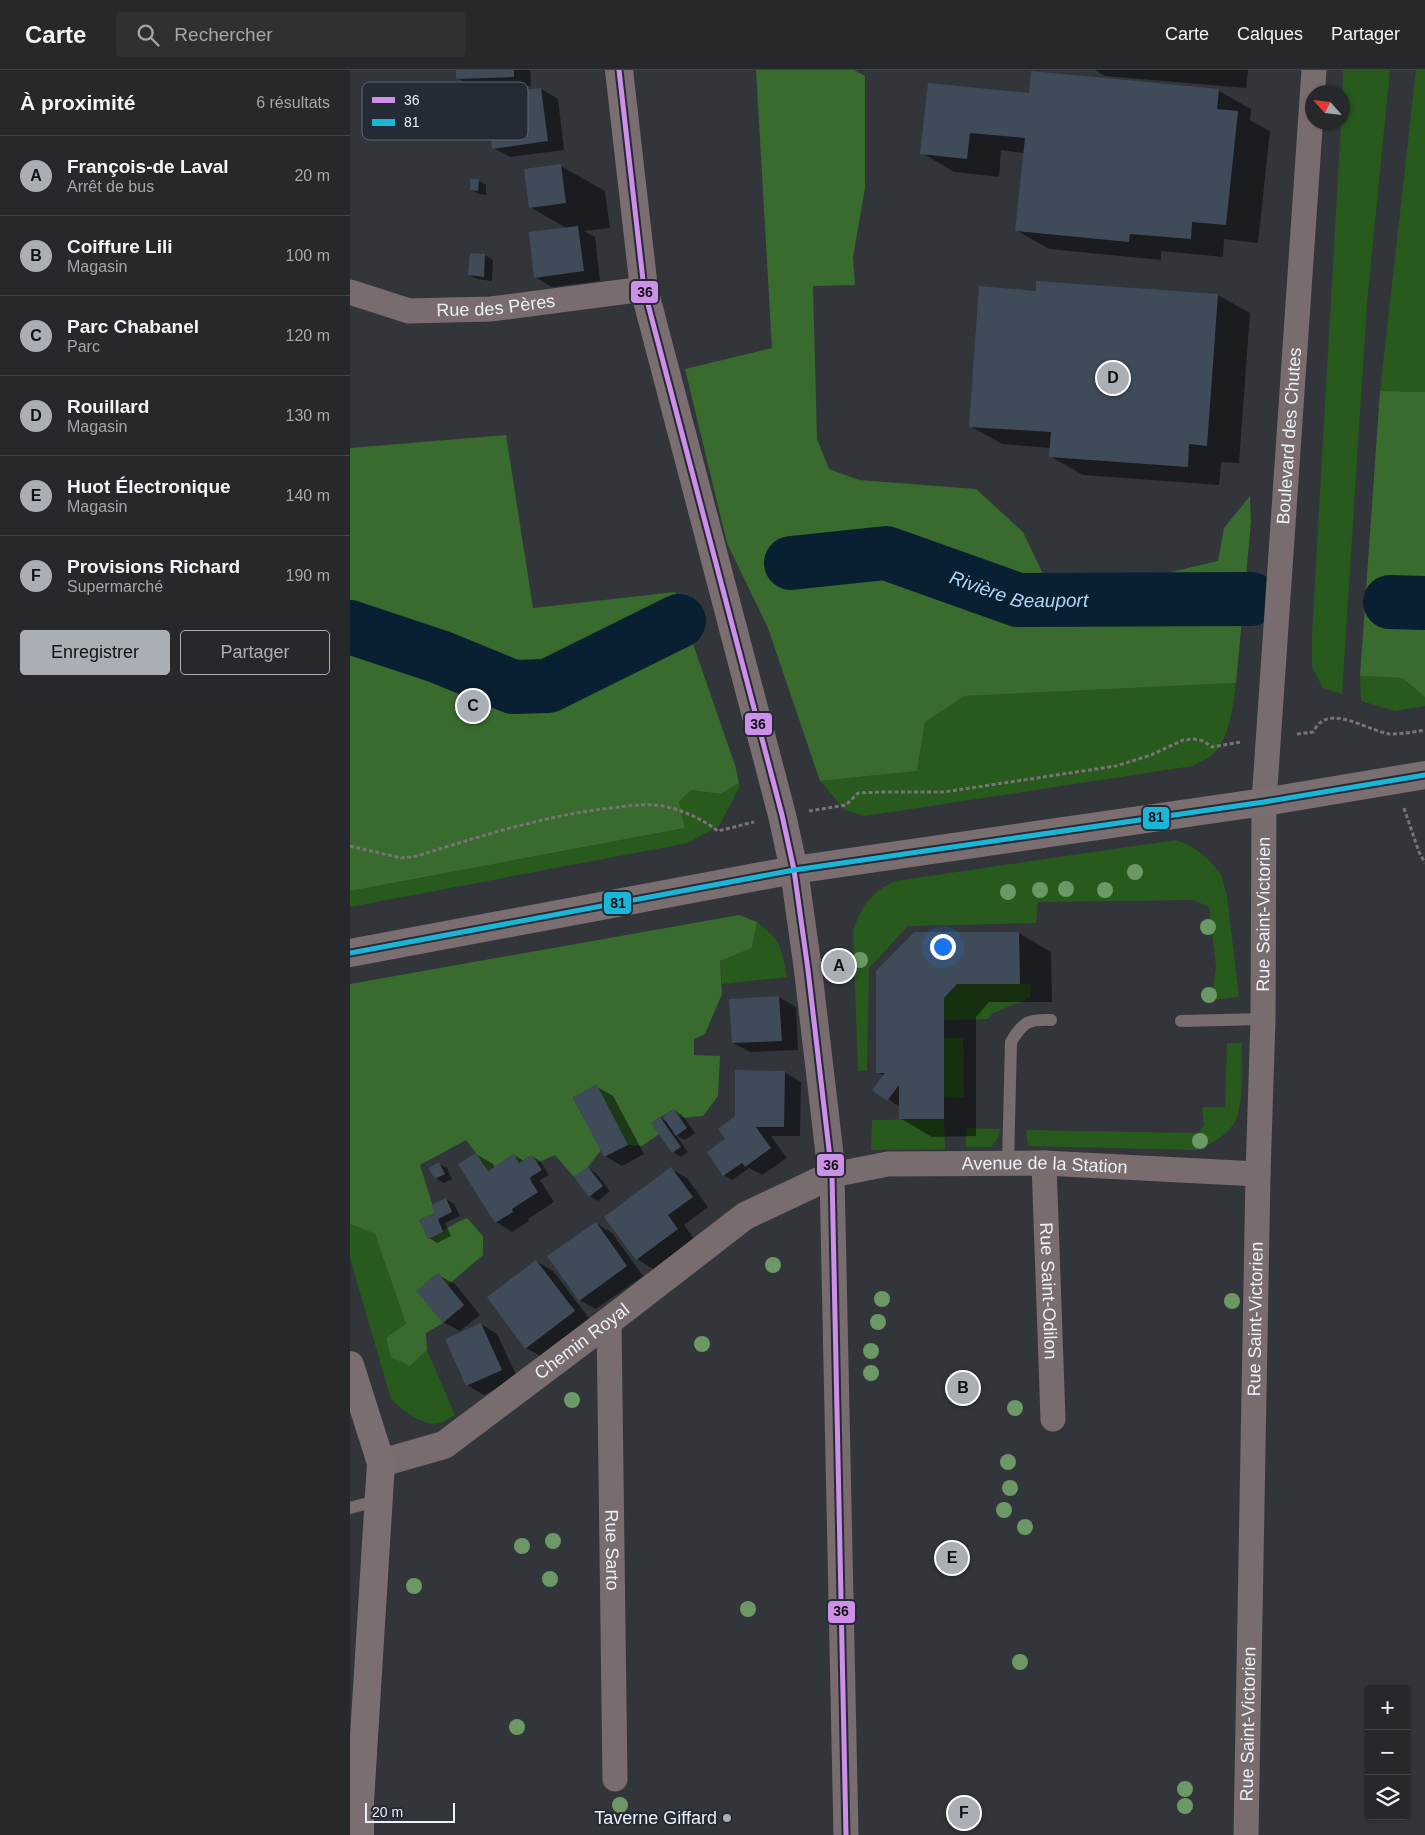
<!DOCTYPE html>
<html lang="fr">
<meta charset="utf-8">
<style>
body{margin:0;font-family:Helvetica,sans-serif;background:#2e3034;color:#f1f3f6}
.controls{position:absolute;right:15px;bottom:15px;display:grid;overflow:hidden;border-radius:5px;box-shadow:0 1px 4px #0004}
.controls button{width:45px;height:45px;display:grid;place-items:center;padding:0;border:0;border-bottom:1px solid #424448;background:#26282c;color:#f1f3f6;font:25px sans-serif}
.compass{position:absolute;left:955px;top:15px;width:45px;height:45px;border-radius:50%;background:#26282c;box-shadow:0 1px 4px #0004;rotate:297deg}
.scale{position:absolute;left:15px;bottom:12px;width:90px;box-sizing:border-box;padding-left:5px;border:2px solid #ebeff6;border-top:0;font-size:14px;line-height:18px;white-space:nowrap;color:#ebeff6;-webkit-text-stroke:4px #242b35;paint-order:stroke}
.you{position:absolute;left:592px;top:876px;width:18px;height:18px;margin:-12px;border:4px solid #fff;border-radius:50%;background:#1a73e8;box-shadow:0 0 0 8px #1a73e833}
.badge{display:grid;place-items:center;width:32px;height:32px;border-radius:50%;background:#aaaeb5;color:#111;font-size:16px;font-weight:700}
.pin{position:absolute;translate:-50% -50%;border:2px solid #fff;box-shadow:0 1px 5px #0006}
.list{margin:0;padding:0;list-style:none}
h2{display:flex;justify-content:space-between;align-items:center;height:65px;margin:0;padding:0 20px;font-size:21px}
h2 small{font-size:16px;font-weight:400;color:#a4a6a9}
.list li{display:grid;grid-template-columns:32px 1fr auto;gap:15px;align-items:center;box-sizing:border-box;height:80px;padding:0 20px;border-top:1px solid #424448}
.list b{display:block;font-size:19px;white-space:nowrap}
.list p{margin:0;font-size:16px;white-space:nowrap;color:#a4a6a9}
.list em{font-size:16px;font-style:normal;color:#a4a6a9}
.actions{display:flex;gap:10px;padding:15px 20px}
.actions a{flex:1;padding:11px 0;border:1px solid #aaaeb5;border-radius:5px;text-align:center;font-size:18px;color:#aaaeb5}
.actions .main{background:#aaaeb5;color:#111}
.icon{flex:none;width:28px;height:28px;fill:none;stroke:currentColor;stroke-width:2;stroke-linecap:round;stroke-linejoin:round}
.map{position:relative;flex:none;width:1075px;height:1765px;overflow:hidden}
header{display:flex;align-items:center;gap:30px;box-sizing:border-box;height:70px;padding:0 25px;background:#26282c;border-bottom:1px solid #424448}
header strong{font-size:24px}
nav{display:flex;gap:28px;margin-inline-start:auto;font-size:18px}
.search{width:350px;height:45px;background:#2e3034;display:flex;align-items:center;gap:12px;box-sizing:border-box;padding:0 18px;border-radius:5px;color:#a4a6a9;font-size:19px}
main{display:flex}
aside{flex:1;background:#26282c}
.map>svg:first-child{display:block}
.green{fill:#28591d}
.forest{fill:#386b2d}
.shadow{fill:#0007;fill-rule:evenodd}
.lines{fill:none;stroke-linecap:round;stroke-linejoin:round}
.river{stroke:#091f32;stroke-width:54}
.building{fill:#404b5a}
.path{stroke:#797276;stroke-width:3;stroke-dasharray:4 2.5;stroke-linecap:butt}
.service{stroke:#786c6e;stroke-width:12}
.minor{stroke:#786c6e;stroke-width:25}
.tertiary{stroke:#786c6e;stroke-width:28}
.secondary{stroke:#7a6e71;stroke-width:28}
.bus-1-casing{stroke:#242b35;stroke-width:9}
.bus-2-casing{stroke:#242b35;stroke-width:9}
.bus-1{stroke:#ce8fe9;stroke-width:5}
.bus-2{stroke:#1ab6d8;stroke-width:5}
.tree{fill:#6b9865}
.poi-dot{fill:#aaaeb5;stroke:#242b35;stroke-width:2}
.labels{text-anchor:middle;stroke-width:4;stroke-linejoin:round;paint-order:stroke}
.street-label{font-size:18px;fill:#ebeff6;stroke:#242b35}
.poi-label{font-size:18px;fill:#ebeff6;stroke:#242b35;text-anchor:end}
.water-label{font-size:19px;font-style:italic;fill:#b0d4f5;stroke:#242b35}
.key{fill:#242b35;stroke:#60666f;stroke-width:1}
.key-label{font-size:14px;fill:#ebeff6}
.line-badge{stroke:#242b35;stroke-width:2}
.pale-badge-label{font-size:14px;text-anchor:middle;font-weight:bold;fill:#111}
</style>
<header>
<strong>Carte</strong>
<div class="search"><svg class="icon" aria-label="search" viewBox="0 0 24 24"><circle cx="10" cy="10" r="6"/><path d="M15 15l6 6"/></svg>Rechercher</div>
<nav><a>Carte</a><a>Calques</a><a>Partager</a></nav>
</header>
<main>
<aside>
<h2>À proximité<small>6 résultats</small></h2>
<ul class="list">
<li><span class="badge">A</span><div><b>François-de Laval</b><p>Arrêt de bus</p></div><em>20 m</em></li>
<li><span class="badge">B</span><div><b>Coiffure Lili</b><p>Magasin</p></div><em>100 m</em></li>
<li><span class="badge">C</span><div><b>Parc Chabanel</b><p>Parc</p></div><em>120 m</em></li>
<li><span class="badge">D</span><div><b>Rouillard</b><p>Magasin</p></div><em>130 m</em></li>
<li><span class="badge">E</span><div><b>Huot Électronique</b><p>Magasin</p></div><em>140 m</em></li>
<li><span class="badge">F</span><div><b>Provisions Richard</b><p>Supermarché</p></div><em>190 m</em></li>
</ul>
<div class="actions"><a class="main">Enregistrer</a><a>Partager</a></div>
</aside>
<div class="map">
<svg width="1075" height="1765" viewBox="0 0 1075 1765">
<rect width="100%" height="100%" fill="#32363b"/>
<g class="green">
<path d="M993,0H1040L1017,233L992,624L973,618L962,597V564L991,53L992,52Z"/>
<path d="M1066,0H1075V322L1030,321Z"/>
<path d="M1010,606L1052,608L1075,627V636L1045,641L1011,631Z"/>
<path d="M886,613C883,634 880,669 863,684C858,689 849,692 843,696L515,746L495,740L470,711L567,701L575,652L615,626Z"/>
<path d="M389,713V718L369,756L338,773L0,837V821L335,758L329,732L341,720L370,724Z"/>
<path d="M826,770L841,776L857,788L871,804L877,826L889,927L862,930L866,896L859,837L843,830L688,832L686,853L558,856L519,898L517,1000L508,1001L503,861C512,835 520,823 545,811Z"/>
<path d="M407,852C432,872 431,877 437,907L372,914L370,891L402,878Z"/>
<path d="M607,914H681L680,928L643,943L638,949L594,950V928Z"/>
<path d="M594,968H613L614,1027L594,1028Z"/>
<path d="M877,973H892C891,995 894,1026 887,1047C882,1063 860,1075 846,1080L678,1076L676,1060L849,1063L854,1055L852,1037H875Z"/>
<path d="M594,1049L595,1079L521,1080L522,1050Z"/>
<path d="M616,1058L650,1059L648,1068L641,1077H616Z"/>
<path d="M0,1154L25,1164L56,1254L60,1296L77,1280L105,1345C100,1347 95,1351 90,1353C75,1358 51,1339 41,1329L0,1188Z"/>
</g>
<g class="forest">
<path d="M406,0H504L515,6V118L503,187L505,215L463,216L467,369L479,399L509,410L626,419L673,462L693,504L783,511L868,491L874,458L900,426L901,452L886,613L615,626L575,652L567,701L470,711L418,558L377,473L335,299L422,278Z"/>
<path d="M1030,321L1075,322V627L1052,608L1010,606Z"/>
<path d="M156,365L183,538L325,522L385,695L389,713L370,724L341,720L329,732L335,758L0,821V378Z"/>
<path d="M389,845L407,852L402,878L370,891L372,924L355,964L344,969V985L370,986L368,1026L353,1046L331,1048L324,1039L301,1053L309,1064L292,1076L278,1075L246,1015L223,1028L251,1080L238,1097L224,1107L205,1085L187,1093L182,1085L169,1093L164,1084L138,1101L126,1083L116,1070L70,1095L85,1143L69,1150L78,1168C92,1163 103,1153 117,1148L133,1166V1185L98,1215L88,1203L67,1221L93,1253L76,1263L77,1280L60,1296L41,1287L36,1268L56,1254L25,1164L0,1154V914Z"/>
</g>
<g class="shadow">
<path d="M107,0H180L181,16L124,18L107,8Z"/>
<path d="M745,0H898L896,18L755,6Z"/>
<path d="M682,3L869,21L901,39L900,50L920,61L908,173L874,169L873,187L811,181V190L699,179L666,160L674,83L651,80L649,107L604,102L572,83L680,24Z"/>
<path d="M191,19L208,29L214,80L160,87L143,78Z"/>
<path d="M211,96L255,121L260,158L234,161L245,167L250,211L202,217L185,207L218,159L180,137L176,100Z"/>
<path d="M128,110L136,115V125L129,124L121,120Z"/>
<path d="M121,184L135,185L143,190L142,211L127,209L119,205Z"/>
<path d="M687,222L868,225L900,243L889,393L871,392L869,415L733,405L701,387V378L652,374L620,356Z"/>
<path d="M669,863L701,882L702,932H639L626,947V1066L582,1067L550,1048V1037L524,1020L534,1006L527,1002L564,864Z"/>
<path d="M429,927L446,937L448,980L400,982L383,973Z"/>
<path d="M434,1002L451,1012L450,1066H421L437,1088L412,1105L399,1098L382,1110L374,1105L375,1071L386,1047Z"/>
<path d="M247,1017L263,1026L294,1084L272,1096L255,1086Z"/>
<path d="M324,1040L332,1045L345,1063L335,1070L326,1065L338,1082L331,1087L323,1082L303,1053L310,1048L319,1053Z"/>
<path d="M126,1084L143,1094L145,1098L164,1085L174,1091L182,1086L190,1091L199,1105L190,1110L204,1132L178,1149L179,1151L162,1162L146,1152ZM176,1103L181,1107V1113Z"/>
<path d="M89,1094L97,1098L102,1109L94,1113L85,1108Z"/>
<path d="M238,1098L246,1103L260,1121L248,1131L240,1126Z"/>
<path d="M321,1099L337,1108L358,1137L334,1155L344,1169L303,1199L287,1189Z"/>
<path d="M96,1129L104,1134L110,1146L95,1153L101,1166L87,1173L79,1168L87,1144Z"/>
<path d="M246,1153L262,1163L293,1206L246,1239L229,1230Z"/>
<path d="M186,1191L203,1201L241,1251L192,1287L176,1278Z"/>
<path d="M88,1205L105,1214L130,1245L110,1261L93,1252Z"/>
<path d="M131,1254L147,1264L168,1309L134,1325L117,1315Z"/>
</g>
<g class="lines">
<g class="river">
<path id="s1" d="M441,493L536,483L668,530L901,529"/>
<path d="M1040,532L1075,533"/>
<path d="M0,557L90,587L163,617L198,616L329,551"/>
</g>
</g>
<g class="building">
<path d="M106,0H164V7L106,9Z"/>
<path d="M681,1L869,19L867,39L888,41L876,155L842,152L841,169L780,164L779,172L665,161L675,68L620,63L617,89L570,84L578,13L679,23Z"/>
<path d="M191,18L198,71L142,79L135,25Z"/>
<path d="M211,94L216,133L179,138L174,99Z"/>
<path d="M120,109H129L128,121L120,120Z"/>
<path d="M228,156L234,201L184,208L179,162Z"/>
<path d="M120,183L135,184L134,207L118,205Z"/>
<path d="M686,211L868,224L857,376L839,374L838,397L699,387L701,362L619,357L629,216L686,221Z"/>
<path d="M564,862H669L670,914H607L594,928V1049H549V1015L537,1031L522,1020L535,1003H526V901Z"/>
<path d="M429,926L432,971L382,973L379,929Z"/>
<path d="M385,1000L435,1001L434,1057H406L421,1078L395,1097L392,1093L373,1106L357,1082L375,1069L368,1059L385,1046Z"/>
<path d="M247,1015L278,1075L254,1087L223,1027Z"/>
<path d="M324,1039L337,1058L326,1066L313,1047Z"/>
<path d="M310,1047L331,1077L322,1083L301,1053Z"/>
<path d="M126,1083L138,1101L164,1084L169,1093L182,1085L192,1100L179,1108L188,1122L162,1139L163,1142L145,1153L108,1094Z"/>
<path d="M89,1092L95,1104L85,1109L78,1098Z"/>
<path d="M238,1097L253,1116L239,1127L224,1107Z"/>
<path d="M321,1097L343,1127L318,1145L328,1159L286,1190L254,1147Z"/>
<path d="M96,1128L102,1142L88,1149L93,1162L78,1169L69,1150L85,1143L81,1135Z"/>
<path d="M246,1152L277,1196L229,1231L197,1186Z"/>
<path d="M186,1190L225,1241L175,1279L137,1227Z"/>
<path d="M88,1203L114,1235L93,1253L66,1221Z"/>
<path d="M131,1253L152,1300L116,1316L95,1269Z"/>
</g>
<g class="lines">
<g class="path">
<path d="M947,664L963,662C965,659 967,655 970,653C986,638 1022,662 1040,664C1052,664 1064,662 1075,660"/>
<path d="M1054,738L1069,782L1075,793"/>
<path d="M459,741L496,735L508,723L532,722H594L766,696L801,685L833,670L844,669L853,671L862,677L891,672"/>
<path d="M0,776L51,788L67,786C131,766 193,746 260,738C278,736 295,733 313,736C333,740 352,749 368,761L404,752"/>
</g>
<g class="service">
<path d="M831,951L913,949"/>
<path d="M658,1093L661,972C673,952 678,949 701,950"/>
<path d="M0,1438L29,1430"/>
</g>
<g class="minor">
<path id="s2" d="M0,222L59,241L141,239L294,219"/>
<path id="s3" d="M694,1093L703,1349"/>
<path id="s4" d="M259,1251L265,1709"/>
<path id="s5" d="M496,1765L482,1105L538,1094L694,1093L908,1104"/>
<path id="s6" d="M896,1765L908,1104L913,949L914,732L964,0"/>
</g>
<path class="tertiary" id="s7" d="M31,1393L94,1375L259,1251L395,1146L482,1105L458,900L444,800"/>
<g class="secondary">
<path d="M269,0L294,219L432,745L444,800"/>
<path d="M0,883L444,800L914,732L1075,705"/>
<path d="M0,1295L31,1393L10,1731V1765"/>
</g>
<g class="bus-1-casing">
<path id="bus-1" d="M269,0L294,219L432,745L444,800L458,900L482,1105L496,1765"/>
</g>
<g class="bus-2-casing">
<path id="bus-2" d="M0,883L444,800L914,732L1075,705"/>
</g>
<use href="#bus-1" class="bus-1"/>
<use href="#bus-2" class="bus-2"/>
</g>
<g class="tree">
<circle cx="785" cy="802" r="8"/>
<circle cx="716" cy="819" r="8"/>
<circle cx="690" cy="820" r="8"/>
<circle cx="755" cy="820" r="8"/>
<circle cx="658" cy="822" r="8"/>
<circle cx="858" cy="857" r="8"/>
<circle cx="510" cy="890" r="8"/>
<circle cx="859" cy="925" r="8"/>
<circle cx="850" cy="1071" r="8"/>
<circle cx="423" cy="1195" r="8"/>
<circle cx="532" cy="1229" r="8"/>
<circle cx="882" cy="1231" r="8"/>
<circle cx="528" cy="1252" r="8"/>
<circle cx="352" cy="1274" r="8"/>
<circle cx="521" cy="1281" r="8"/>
<circle cx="521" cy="1303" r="8"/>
<circle cx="222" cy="1330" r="8"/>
<circle cx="665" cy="1338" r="8"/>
<circle cx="658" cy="1392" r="8"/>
<circle cx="660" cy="1418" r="8"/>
<circle cx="654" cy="1440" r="8"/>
<circle cx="675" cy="1457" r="8"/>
<circle cx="203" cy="1471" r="8"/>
<circle cx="172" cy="1476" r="8"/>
<circle cx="200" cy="1509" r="8"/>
<circle cx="64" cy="1516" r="8"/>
<circle cx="398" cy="1539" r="8"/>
<circle cx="670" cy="1592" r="8"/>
<circle cx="167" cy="1657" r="8"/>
<circle cx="835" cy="1719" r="8"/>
<circle cx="270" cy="1735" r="8"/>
<circle cx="835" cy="1736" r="8"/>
</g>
<circle class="poi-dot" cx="377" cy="1748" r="5"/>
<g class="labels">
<g class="street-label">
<text dy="6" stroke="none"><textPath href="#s2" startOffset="149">Rue des Pères</textPath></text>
<text dy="6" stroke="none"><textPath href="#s6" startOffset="1400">Boulevard des Chutes</textPath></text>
<text dy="6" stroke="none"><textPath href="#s6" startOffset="921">Rue Saint-Victorien</textPath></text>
<text dy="6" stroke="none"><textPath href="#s5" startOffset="874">Avenue de la Station</textPath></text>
<text dy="6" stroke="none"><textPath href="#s3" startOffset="128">Rue Saint-Odilon</textPath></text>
<text dy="6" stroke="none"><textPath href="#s6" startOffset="516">Rue Saint-Victorien</textPath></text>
<text dy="6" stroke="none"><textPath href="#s7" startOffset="238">Chemin Royal</textPath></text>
<text dy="6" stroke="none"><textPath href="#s4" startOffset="229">Rue Sarto</textPath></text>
<text dy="6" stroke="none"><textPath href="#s6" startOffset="111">Rue Saint-Victorien</textPath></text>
</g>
<g class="poi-label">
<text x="367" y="1754">Taverne Giffard</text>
</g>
<g class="water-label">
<text dy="7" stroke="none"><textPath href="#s1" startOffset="235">Rivière Beauport</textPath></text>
</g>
</g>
<rect x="12" y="12" width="166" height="58" rx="8" class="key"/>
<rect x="22" y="27" width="23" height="6" fill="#ce8fe9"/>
<rect x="22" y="49" width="23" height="7" fill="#1ab6d8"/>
<g class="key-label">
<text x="54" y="35">36</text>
<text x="54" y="57">81</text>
</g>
<g class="line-badge">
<rect x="280" y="210" width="29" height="24" rx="5" fill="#ce8fe9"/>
<rect x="394" y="642" width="29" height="24" rx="5" fill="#ce8fe9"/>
<rect x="792" y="736" width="28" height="24" rx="5" fill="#1ab6d8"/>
<rect x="253" y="821" width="29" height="24" rx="5" fill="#1ab6d8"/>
<rect x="466" y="1083" width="29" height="24" rx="5" fill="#ce8fe9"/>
<rect x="477" y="1530" width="29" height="24" rx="5" fill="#ce8fe9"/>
</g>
<g class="pale-badge-label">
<text x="295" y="227">36</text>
<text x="408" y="659">36</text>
<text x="806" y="752">81</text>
<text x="268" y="838">81</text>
<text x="481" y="1100">36</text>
<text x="491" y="1546">36</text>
</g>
</svg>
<div class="controls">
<button>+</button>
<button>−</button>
<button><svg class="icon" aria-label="layers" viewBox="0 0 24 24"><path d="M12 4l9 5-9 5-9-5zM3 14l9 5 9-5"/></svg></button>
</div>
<svg class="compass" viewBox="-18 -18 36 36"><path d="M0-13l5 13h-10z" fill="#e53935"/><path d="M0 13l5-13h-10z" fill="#a4a6a9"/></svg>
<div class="scale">20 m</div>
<div class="you"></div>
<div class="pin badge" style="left:489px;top:896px">A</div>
<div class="pin badge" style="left:613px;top:1318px">B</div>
<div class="pin badge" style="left:123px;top:636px">C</div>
<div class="pin badge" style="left:763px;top:308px">D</div>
<div class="pin badge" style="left:602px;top:1488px">E</div>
<div class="pin badge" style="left:614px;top:1743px">F</div>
</div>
</main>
